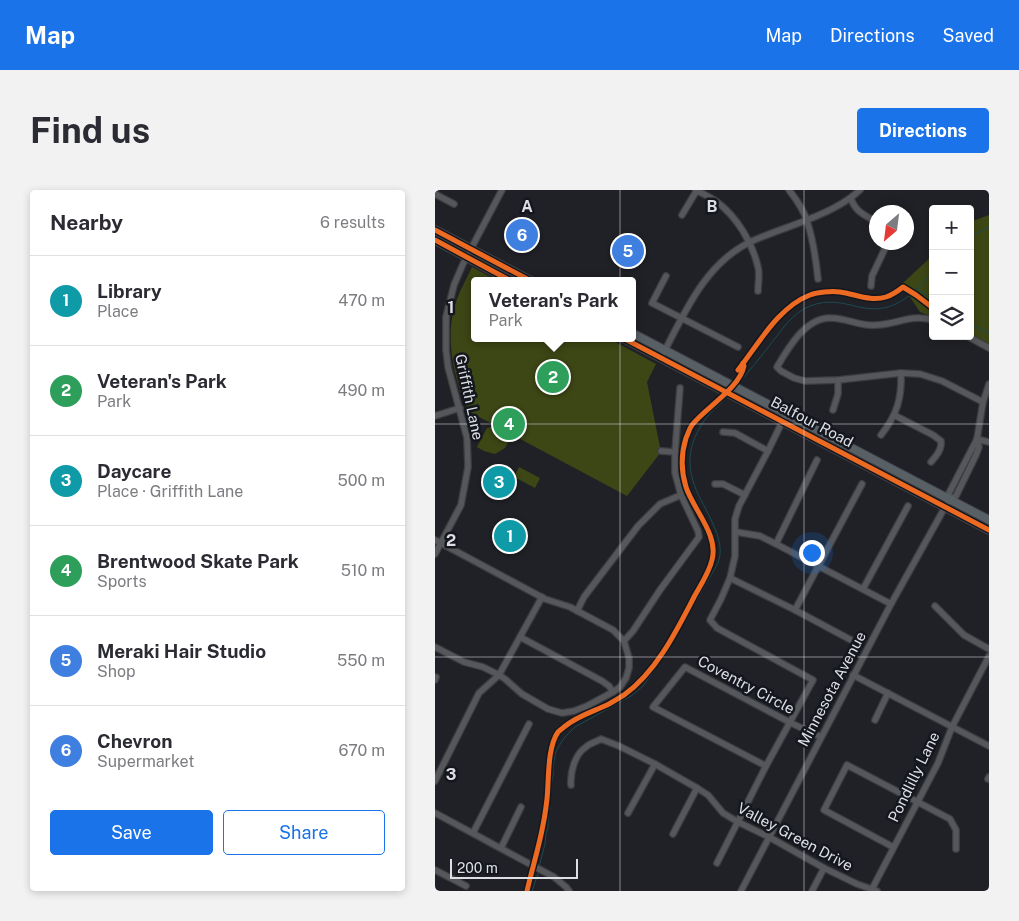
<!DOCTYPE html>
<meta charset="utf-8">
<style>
body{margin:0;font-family:"Public Sans",sans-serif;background:#f2f2f3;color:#2b2b33}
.controls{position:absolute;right:15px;top:15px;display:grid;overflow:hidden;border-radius:5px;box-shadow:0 2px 8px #0003}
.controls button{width:45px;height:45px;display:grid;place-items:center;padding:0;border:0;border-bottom:1px solid #e1e1e2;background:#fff;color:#2b2b33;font:25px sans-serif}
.compass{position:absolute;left:434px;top:15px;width:45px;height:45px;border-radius:50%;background:#fff;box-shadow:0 2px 8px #0003;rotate:208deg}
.scale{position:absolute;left:15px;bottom:12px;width:128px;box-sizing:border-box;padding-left:5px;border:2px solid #dedfe5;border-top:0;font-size:14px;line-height:18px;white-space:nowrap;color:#dedfe5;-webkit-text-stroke:4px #15171e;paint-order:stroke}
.you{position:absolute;left:376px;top:362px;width:18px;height:18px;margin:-12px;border:4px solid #fff;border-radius:50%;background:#1a73e8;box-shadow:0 0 0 8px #1a73e833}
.badge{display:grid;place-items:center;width:32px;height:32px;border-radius:50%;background:#1a73e8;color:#fff;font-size:16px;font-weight:700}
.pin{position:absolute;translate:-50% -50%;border:2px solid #fff;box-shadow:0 1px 5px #0006}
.popup{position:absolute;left:36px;top:87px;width:165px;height:65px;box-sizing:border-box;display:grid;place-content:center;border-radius:5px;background:#fff;filter:drop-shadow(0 1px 4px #0005);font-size:16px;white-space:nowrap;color:#7c7c81}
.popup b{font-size:19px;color:#2b2b33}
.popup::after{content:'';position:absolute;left:50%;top:100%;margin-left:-10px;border:10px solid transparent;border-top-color:#fff}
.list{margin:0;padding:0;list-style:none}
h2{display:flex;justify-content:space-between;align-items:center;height:65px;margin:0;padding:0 20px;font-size:21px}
h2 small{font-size:16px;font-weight:400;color:#7c7c81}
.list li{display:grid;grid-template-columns:32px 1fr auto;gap:15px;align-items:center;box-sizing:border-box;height:90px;padding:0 20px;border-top:1px solid #e1e1e2}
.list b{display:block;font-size:19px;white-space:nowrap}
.list p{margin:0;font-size:16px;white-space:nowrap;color:#7c7c81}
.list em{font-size:16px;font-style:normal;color:#7c7c81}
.actions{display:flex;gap:10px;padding:15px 20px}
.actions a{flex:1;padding:11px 0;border:1px solid #1a73e8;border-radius:5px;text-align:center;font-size:18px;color:#1a73e8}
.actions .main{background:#1a73e8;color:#fff}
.icon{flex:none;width:28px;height:28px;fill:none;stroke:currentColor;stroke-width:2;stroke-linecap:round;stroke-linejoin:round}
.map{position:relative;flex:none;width:554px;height:701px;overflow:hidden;border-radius:5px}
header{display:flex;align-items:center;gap:30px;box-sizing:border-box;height:70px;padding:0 25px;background:#1a73e8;color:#fff}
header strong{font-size:24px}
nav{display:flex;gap:28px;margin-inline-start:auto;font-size:18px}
.intro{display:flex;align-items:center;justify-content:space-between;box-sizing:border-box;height:120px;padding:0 30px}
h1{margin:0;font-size:35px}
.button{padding:12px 22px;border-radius:5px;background:#1a73e8;color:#fff;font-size:18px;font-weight:700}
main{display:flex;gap:30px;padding:0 30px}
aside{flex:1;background:#fff;border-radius:5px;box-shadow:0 2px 8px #0003}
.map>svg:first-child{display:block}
.green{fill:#3d4615}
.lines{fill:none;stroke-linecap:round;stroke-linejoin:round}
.stream{stroke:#1b4a51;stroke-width:1}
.minor-casing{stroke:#3c3d42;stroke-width:8}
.major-casing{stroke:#3c3d42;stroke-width:10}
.minor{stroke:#56575b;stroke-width:5.5}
.major{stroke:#586065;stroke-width:8}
.cycleway-casing{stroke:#15171e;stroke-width:8}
.cycleway{stroke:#ed6a23;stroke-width:5}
.grid{fill:none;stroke:#dedfe5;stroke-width:1;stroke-opacity:0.55}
.labels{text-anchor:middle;stroke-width:5;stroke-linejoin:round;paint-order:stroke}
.street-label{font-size:15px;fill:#dedfe5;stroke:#15171e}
.grid-label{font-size:16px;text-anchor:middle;font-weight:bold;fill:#dedfe5;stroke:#15171e;stroke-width:5;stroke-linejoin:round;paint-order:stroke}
</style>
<header>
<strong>Map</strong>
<nav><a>Map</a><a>Directions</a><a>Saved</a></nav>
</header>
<div class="intro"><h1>Find us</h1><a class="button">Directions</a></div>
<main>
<aside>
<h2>Nearby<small>6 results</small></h2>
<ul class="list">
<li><span class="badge" style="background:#0f9aa8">1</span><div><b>Library</b><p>Place</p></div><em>470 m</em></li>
<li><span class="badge" style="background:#2e9e5b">2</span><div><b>Veteran's Park</b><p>Park</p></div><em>490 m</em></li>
<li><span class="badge" style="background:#0f9aa8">3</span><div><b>Daycare</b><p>Place · Griffith Lane</p></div><em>500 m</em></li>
<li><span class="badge" style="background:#2e9e5b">4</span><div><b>Brentwood Skate Park</b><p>Sports</p></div><em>510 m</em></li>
<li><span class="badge" style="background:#3f7fe0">5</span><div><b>Meraki Hair Studio</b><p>Shop</p></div><em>550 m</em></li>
<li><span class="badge" style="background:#3f7fe0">6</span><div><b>Chevron</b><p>Supermarket</p></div><em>670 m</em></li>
</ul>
<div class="actions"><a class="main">Save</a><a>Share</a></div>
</aside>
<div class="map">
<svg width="554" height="701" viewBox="0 0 554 701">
<rect width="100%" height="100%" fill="#202126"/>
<g class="green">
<path d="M554,25V156L535,145V32Z"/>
<path d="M498,65V127L485,122L469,98L467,94Z"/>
<path d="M37,77L63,91H39V148H173L221,174L212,192L226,262L192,306L33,221C19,189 9,147 21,112C25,100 32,88 37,77Z"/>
<path d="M55,237L76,248L70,258L60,264L49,261L42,257L52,238Z"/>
<path d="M84,277L105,288L100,298L79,287Z"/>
</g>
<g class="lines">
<g class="stream">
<path d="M535,47L554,37"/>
<path d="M482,99L498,109"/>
<path d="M535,134L554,143"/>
<path d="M303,194C314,181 325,168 335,155C346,141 357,123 375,116C393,109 407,113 424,117C458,125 476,106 498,82"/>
<path d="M104,677L110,654L111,643L113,638V622L115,619L114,614L116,601V595L118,586V576L121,561L129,548L140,537L196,506L208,496L231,463L283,373C287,362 285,352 281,341C276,328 270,318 264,306C250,277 252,255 271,228C277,220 286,214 293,206"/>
<path d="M97,701L104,681"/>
</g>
<g class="minor-casing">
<g id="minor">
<path d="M261,0C268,4 275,7 282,12C302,27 317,52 323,77C325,84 323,93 323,101"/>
<path d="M354,0C361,9 369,20 372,31C378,49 381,70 383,89"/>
<path d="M0,4L19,14"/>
<path d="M416,9C421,22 429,25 442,32"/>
<path d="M247,25L262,0"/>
<path d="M231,86L217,113L303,157"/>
<path d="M436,96L437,86L453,52"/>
<path d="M498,130C474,124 464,134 441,135C426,137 412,128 396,128C371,127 353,158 342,177L346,181L359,188L370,191L403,190L466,183L485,184L507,191L548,212"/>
<path d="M532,146L554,158"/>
<path d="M228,164C250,122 270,74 315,52C350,36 397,26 425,0"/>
<path d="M398,220L403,204V190"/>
<path d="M459,225L498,245L506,251C507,260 501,266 496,272"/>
<path d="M0,226L25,218"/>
<path d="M288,242L300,243L333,261"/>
<path d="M446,245C462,225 467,208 466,183"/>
<path d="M542,249L554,252"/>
<path d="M226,261L240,262"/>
<path d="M280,294H288L310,305"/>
<path d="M514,310L521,306L541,265L544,257L542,249"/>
<path d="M301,342L325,346L341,354L456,414"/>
<path d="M0,350L110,409L135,417L178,440L189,451L194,468V478L191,488L185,497L178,502L152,516L139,521L127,523L113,519L87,504L70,489L64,485L48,477L29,472L0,457"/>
<path d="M341,354L382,270"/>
<path d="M0,364L26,315L33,277L32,248L13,177L11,160V127L19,95L28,74L67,0"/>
<path d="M295,388L360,420L416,450"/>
<path d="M428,399L473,316"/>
<path d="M500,416L529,445L554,459"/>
<path d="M360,420L427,294"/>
<path d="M142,421L149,407L203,336L225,314L246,305"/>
<path d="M85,447L167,491L174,496L178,502"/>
<path d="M189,451L198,441L225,400L264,347L263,341L246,305L240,283V262L245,198"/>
<path d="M418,485L554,556"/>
<path d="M0,490L1,487"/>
<path d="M440,530L453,503"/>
<path d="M331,576L218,517L250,477L356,533L386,547"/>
<path d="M553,589L554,587"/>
<path d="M0,591L44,503L64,485L107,407"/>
<path d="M136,595C135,582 140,564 151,557C155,553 161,552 166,549L184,556L220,574L262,598L273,605L288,623L303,632L334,647L389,678L422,694L442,701"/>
<path d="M0,623L119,687L131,697L134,701"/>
<path d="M193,623L220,574"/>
<path d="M38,643L94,534"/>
<path d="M238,644L262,598"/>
<path d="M458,657L389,620L412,575L515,629L521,640V659"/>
<path d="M66,658L86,617"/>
<path d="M282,673L331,576L378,490L282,438L275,430L286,409L295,388L300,366V329L304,316L333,261L351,224"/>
<path d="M0,680L31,696"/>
<path d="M437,699L503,573L517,537L554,466"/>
<path d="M306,701L456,414L514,310V303L542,249L548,212L554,194"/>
<path d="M377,701L389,678"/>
</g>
</g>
<g class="major-casing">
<g id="major">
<path d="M0,40L96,91"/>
<path d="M0,50L76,91"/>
<path d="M197,143L554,330"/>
<path d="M188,148L554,340"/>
</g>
</g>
<use href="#minor" class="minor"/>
<use href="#major" class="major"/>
<g class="cycleway-casing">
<g id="cycleway">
<path d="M0,40L96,91"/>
<path d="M0,50L76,91"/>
<path d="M188,148L554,340"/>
<path d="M303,180C323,155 343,117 375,105C383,102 396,101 405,102C420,104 436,112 451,107C457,105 463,101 468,97L481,105L498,118"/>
<path d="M92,701C97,679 104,657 108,635C110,626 111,617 112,609C114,590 112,558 123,542C124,541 128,538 129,537C142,526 157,522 172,515C178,512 184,508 189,505C221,482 241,442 259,407C265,396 274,383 277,370C284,345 258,319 251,297C246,281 246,264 251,248C253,244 254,239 257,235C271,217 304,199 309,176L308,173"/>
</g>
</g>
<use href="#cycleway" class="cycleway"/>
</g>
<path class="grid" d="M185,0V701M369,0V701M0,234H554M0,467H554"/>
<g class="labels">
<g class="street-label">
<text transform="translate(34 207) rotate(78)" y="5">Griffith Lane</text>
<text transform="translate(377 232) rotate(28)" y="5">Balfour Road</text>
<text transform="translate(311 495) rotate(28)" y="5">Coventry Circle</text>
<text transform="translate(397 499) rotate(-62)" y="5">Minnesota Avenue</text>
<text transform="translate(479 587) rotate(-64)" y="5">Pondlilly Lane</text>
<text transform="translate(360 647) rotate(28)" y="5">Valley Green Drive</text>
</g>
</g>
<g class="grid-label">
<text x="92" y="22">A</text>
<text x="277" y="22">B</text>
<text x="16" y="123">1</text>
<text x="16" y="356">2</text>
<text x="16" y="590">3</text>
</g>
</svg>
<div class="controls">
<button>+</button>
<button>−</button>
<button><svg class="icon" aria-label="layers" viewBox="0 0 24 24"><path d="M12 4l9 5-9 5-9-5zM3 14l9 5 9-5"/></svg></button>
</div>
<svg class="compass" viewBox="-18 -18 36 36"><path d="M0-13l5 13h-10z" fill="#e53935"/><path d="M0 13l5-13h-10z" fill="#7c7c81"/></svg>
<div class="scale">200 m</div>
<div class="you"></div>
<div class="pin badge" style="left:75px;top:346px;background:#0f9aa8">1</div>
<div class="pin badge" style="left:118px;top:187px;background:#2e9e5b">2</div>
<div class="popup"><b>Veteran's Park</b>Park</div>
<div class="pin badge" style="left:64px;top:292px;background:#0f9aa8">3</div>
<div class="pin badge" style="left:74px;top:234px;background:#2e9e5b">4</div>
<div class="pin badge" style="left:193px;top:61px;background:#3f7fe0">5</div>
<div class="pin badge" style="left:87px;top:45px;background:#3f7fe0">6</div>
</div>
</main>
